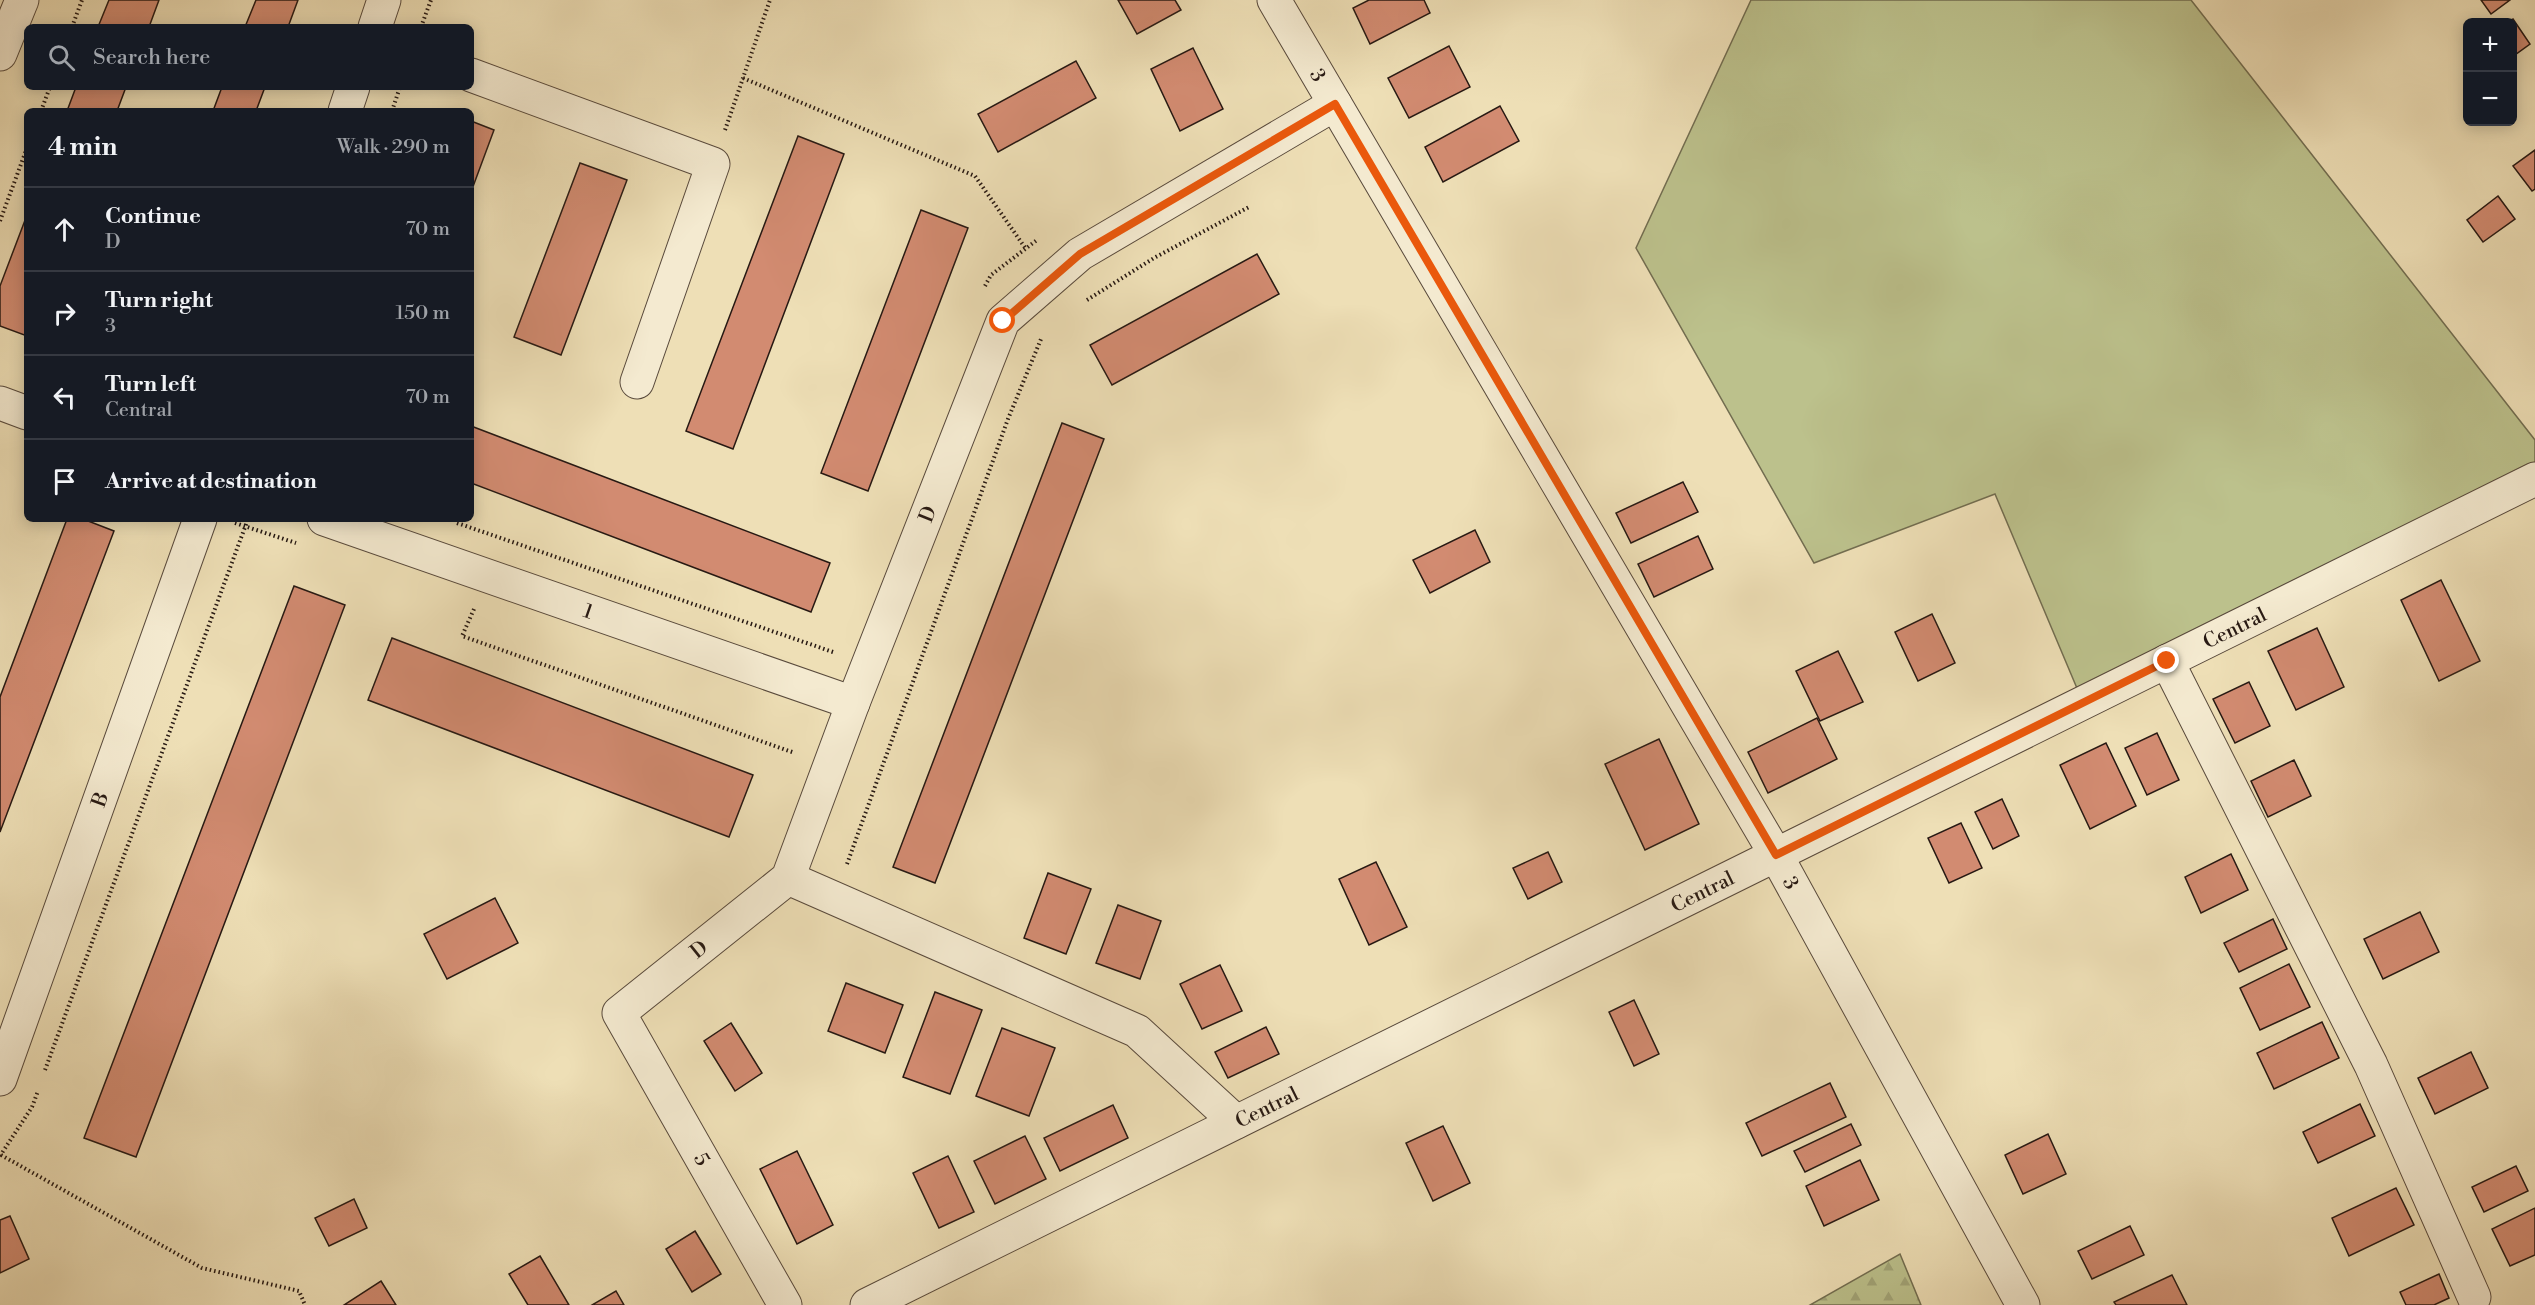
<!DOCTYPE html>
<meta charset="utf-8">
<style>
body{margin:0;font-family:"Libre Bodoni",serif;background:#242831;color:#f1f3f6}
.controls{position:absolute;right:18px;top:18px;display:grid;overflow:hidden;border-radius:9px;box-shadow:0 3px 15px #0003}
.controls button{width:54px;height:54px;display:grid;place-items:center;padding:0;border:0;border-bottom:2px solid #363941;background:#171b24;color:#f1f3f6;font:30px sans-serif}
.stop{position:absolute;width:18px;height:18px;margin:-14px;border:4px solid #ea580c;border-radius:50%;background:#fff}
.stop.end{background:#ea580c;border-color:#fff;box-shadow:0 2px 6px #0008}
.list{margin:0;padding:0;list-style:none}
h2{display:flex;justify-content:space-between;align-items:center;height:78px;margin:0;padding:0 24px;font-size:26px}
h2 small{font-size:20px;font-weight:400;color:#9ea1a6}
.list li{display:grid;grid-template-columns:39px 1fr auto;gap:18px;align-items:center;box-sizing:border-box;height:84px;padding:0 24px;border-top:2px solid #363941}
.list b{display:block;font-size:22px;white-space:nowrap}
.list p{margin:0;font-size:20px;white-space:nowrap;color:#9ea1a6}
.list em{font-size:20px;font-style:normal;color:#9ea1a6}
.icon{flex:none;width:33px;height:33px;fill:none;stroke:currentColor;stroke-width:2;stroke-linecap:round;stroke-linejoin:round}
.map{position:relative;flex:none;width:2535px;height:1305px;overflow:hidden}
.search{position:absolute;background:#171b24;box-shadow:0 3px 15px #0003;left:24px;top:24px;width:450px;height:66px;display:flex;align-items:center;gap:15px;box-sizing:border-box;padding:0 21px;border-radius:9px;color:#9ea1a6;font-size:22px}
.panel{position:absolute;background:#171b24;box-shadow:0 3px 15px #0003;left:24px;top:108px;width:450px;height:414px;border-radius:9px}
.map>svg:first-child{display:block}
.green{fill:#bcc18c;stroke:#726d50;stroke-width:1.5}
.forest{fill:url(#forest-firs);stroke:#726d50;stroke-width:1.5}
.building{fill:#d28b71;stroke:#271913;stroke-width:1.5}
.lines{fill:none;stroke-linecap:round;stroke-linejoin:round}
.minor-casing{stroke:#594a3c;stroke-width:35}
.tertiary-casing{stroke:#594a3c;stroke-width:35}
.path{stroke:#271913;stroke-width:4;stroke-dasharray:1.5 3;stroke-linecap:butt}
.minor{stroke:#f4ead0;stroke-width:33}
.tertiary{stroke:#f4ead0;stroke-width:33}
.route{stroke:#ea580c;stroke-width:8}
.labels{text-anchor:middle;stroke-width:4.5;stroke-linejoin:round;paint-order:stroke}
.street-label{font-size:20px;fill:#271913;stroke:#f4ead0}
</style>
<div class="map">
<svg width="2535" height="1305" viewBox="0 0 2535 1305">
<defs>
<pattern id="forest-firs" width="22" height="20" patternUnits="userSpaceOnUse" patternTransform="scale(1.5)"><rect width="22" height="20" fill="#bcc18c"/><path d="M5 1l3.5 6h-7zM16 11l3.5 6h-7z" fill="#a2a578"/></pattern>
</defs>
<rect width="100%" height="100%" fill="#eedfb6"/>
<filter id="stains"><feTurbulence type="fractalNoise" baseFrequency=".00333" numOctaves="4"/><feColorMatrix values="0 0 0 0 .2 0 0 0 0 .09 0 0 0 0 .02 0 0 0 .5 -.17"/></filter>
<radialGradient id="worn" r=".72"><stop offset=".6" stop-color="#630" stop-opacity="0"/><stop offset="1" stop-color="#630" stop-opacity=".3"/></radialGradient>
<path class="green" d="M1751,0H2191L2535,440V468L2079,693L1995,494L1814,563L1636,248Z"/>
<path class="forest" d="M1900,1254L1921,1305H1810Z"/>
<g class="building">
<path d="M109,0H159L149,27H98Z"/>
<path d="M256,0H298L288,27H245Z"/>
<path d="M1118,0H1175L1181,10L1137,34Z"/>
<path d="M1369,0H1424L1430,13L1370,44L1353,8Z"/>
<path d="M2481,0H2510L2491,14Z"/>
<path d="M2513,19L2530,44L2512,57V22H2508Z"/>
<path d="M1449,46L1470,87L1409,118L1388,78Z"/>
<path d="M1193,48L1223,109L1180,131L1151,69Z"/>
<path d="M1076,61L1096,98L998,152L978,114Z"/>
<path d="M76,87H126L117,111H67Z"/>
<path d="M222,87H265L256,111H213Z"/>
<path d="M1500,106L1519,141L1443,182L1425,147Z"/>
<path d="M471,121L494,130L471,192Z"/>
<path d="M798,136L844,154L733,449L686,431Z"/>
<path d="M2535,150V189L2532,191L2513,166Z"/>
<path d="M580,163L627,180L561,355L514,337Z"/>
<path d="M2498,196L2515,219L2483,242L2467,220Z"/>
<path d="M921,210L968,228L868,491L821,473Z"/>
<path d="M27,215V336L0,326V286Z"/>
<path d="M1257,254L1279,294L1112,385L1090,345Z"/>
<path d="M1062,423L1104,439L935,883L893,867Z"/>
<path d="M471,426L830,563L811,612L471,483Z"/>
<path d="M1683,482L1698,512L1631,543L1616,513Z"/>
<path d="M67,519H83L114,531L0,832V697Z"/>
<path d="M1475,530L1490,562L1430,593L1413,560Z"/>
<path d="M1698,536L1713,569L1654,597L1638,564Z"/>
<path d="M2441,580L2480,661L2439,681L2401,600Z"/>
<path d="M294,586L345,605L136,1157L84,1138Z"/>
<path d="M1932,614L1955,663L1918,681L1895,632Z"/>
<path d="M2317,628L2344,687L2296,710L2268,651Z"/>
<path d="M392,638L753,775L729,837L368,700Z"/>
<path d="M1838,651L1863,702L1820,721L1796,671Z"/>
<path d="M2249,682L2270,726L2235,743L2213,699Z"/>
<path d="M1817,718L1837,759L1768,793L1748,752Z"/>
<path d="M2157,733L2179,780L2147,795L2125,748Z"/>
<path d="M1659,739L1699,824L1645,850L1605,764Z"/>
<path d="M2106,743L2136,806L2090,829L2060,765Z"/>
<path d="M2294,760L2311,796L2268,817L2251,781Z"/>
<path d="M2002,799L2019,836L1993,849L1975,812Z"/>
<path d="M1961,823L1982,868L1949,883L1928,838Z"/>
<path d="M1548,852L1562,882L1528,899L1513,868Z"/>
<path d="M2231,854L2248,890L2201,913L2185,877Z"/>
<path d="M1376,862L1407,927L1369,945L1339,879Z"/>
<path d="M1048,873L1091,889L1066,954L1024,938Z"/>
<path d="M495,898L518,943L447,979L424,934Z"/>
<path d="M1118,905L1161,921L1140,979L1096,963Z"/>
<path d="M2420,912L2439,952L2383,979L2364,939Z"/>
<path d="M2273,919L2287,949L2239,972L2224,943Z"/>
<path d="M2289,964L2310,1007L2260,1030L2240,988Z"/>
<path d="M1220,965L1242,1011L1202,1029L1180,984Z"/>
<path d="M846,983L903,1005L885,1053L828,1031Z"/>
<path d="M935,992L982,1010L950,1094L903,1077Z"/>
<path d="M1634,1000L1659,1054L1634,1066L1609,1012Z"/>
<path d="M2322,1022L2339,1058L2274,1089L2257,1053Z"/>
<path d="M731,1023L762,1073L735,1091L704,1041Z"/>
<path d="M1266,1027L1279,1054L1228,1078L1215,1052Z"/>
<path d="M1002,1028L1055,1048L1029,1116L976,1096Z"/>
<path d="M2471,1052L2488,1088L2435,1114L2418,1078Z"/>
<path d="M1830,1083L1846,1117L1762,1156L1746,1123Z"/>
<path d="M2360,1104L2375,1136L2318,1163L2303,1132Z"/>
<path d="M1113,1105L1128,1138L1060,1171L1044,1138Z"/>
<path d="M1851,1124L1861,1145L1805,1172L1794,1151Z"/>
<path d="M1443,1126L1470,1183L1433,1201L1406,1143Z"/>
<path d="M2048,1134L2066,1174L2023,1194L2005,1155Z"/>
<path d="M1025,1136L1046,1179L995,1204L974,1161Z"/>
<path d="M797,1151L833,1225L797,1244L760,1169Z"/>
<path d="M948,1156L974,1212L939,1228L913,1173Z"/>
<path d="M1860,1160L1879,1200L1824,1226L1806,1186Z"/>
<path d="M2516,1166L2528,1191L2484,1212L2472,1187Z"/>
<path d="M2396,1188L2414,1225L2349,1256L2332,1218Z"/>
<path d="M354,1199L367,1228L329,1246L315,1218Z"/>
<path d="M2535,1208V1255L2510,1266L2492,1229Z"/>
<path d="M10,1216L29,1259L0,1273V1220Z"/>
<path d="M2130,1226L2144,1255L2092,1279L2078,1251Z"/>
<path d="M695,1231L721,1274L692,1292L666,1249Z"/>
<path d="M540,1256L569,1305H528L509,1274Z"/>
<path d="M2439,1274L2449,1298L2434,1305H2406L2400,1292Z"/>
<path d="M2172,1275L2187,1305H2116L2114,1302Z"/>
<path d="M381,1281L396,1305H344Z"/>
<path d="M616,1291L624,1305H592Z"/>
</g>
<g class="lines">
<g class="minor-casing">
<g id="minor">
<path id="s1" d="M1274,0L1776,855L2023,1305"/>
<path d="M0,54L22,0"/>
<path d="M471,75L713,164L637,382"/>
<path d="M0,403L27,413"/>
<path id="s2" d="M324,519L853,703"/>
<path d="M2167,661L2371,1065L2474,1297"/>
<path d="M788,878L1137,1031L1236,1122"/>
<path id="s3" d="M785,1305L619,1013L788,878L853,703L1003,321L1080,254L1335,104"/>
<path id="s4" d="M867,1305L2535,479"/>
</g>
</g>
<g class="tertiary-casing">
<g id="tertiary">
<path d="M375,27L384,0"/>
<path d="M345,111L353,87"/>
<path id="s5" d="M0,1079L200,519"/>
</g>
</g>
<g class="path">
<path d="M72,27L82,0"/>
<path d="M421,27L431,0"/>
<path d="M743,78L975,176L1026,249"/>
<path d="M41,111L50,87"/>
<path d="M392,111L400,87"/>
<path d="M725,130L770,0"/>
<path d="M0,221L27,148"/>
<path d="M985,286L991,275L1037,240"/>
<path d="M1087,300L1154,258L1249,207"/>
<path d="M235,523L296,543"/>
<path d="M457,523L833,652"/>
<path d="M474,609L462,636L795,753"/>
<path d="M847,864L1008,419L1041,339"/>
<path d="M45,1070L248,519"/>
<path d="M1,1155L202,1268L299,1291L305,1305"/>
<path d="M0,1156L32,1107L38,1091"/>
</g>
<use href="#minor" class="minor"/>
<use href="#tertiary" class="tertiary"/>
</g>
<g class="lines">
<path class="route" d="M1003,321L1080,254L1335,104L1776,855L2167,661"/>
</g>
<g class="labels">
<g class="street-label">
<text dy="7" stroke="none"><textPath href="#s1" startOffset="87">3</textPath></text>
<text dy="7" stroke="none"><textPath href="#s3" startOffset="942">D</textPath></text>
<text dy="7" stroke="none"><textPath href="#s2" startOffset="280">1</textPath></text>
<text dy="7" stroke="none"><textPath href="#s4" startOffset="1526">Central</textPath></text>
<text dy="7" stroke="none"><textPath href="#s5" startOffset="297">B</textPath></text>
<text dy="7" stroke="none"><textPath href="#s1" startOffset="1023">3</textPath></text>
<text dy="7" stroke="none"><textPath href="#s4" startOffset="932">Central</textPath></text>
<text dy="7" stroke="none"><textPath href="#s3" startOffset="438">D</textPath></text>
<text dy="7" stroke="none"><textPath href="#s4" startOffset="446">Central</textPath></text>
<text transform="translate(702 1159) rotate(60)" y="7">5</text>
</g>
</g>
<rect width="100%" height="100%" filter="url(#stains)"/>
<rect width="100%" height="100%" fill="url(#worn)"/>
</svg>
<div class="controls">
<button>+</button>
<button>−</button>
</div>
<div class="stop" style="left:1003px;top:321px"></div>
<div class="stop end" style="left:2167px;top:661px"></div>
<div class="search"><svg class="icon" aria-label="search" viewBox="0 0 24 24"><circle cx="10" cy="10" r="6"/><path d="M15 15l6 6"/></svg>Search here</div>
<section class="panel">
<h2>4 min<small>Walk · 290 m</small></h2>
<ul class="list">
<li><svg class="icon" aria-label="ahead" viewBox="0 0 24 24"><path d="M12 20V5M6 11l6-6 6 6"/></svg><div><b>Continue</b><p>D</p></div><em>70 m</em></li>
<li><svg class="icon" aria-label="right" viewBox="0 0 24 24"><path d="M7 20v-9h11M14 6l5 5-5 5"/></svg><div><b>Turn right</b><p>3</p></div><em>150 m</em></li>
<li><svg class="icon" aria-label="left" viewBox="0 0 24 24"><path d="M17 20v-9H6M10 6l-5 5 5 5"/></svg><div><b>Turn left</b><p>Central</p></div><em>70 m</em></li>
<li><svg class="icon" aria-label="arrive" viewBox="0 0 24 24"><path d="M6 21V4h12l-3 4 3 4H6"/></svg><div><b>Arrive at destination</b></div></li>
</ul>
</section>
</div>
